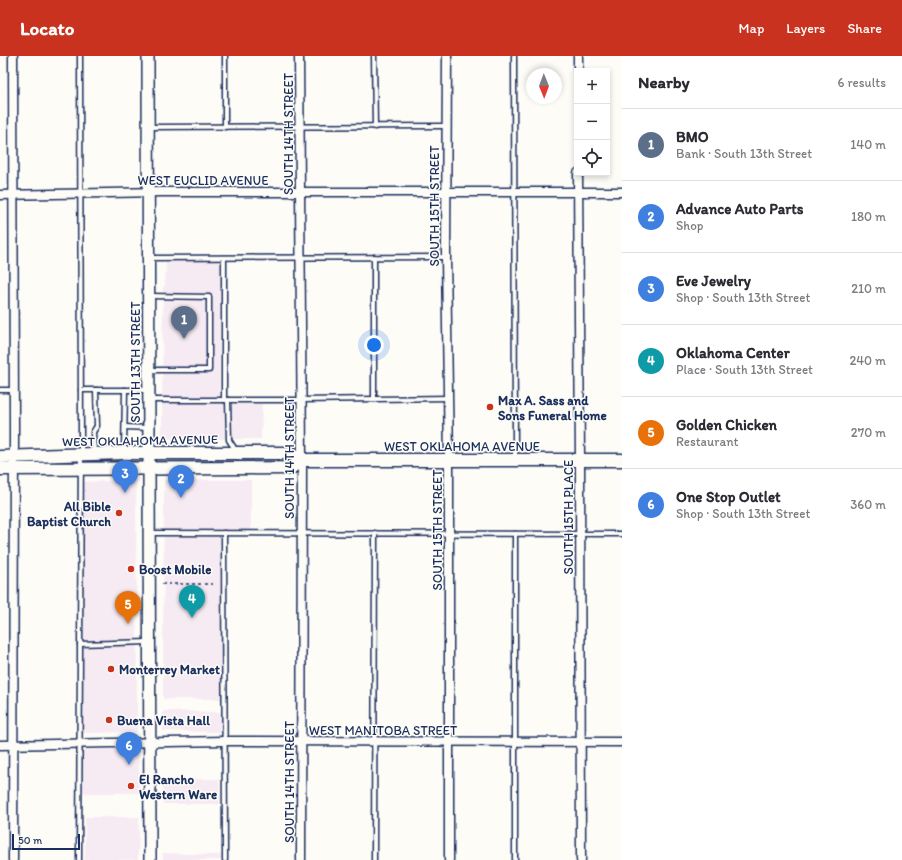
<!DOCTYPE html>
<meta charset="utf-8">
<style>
body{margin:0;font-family:Itim,sans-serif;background:#f2f2f3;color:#2b2b33}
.controls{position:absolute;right:12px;top:12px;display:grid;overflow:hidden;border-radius:0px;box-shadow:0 2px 6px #0003}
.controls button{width:36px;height:36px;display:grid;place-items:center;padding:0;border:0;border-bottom:1px solid #e1e1e2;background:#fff;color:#2b2b33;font:20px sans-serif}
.compass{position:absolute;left:526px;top:12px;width:36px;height:36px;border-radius:50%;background:#fff;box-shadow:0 2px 6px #0003;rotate:179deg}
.scale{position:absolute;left:12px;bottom:10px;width:68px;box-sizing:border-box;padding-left:4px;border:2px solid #1b2f5e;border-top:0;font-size:11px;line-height:14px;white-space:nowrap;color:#1b2f5e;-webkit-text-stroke:3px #fdfcf7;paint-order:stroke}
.you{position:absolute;left:374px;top:289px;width:14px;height:14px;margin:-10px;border:3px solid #fff;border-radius:50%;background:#1a73e8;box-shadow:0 0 0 6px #1a73e833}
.badge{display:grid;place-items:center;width:26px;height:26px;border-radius:50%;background:#c8321e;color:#fff;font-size:13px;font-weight:700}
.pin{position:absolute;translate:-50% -33px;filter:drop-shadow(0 1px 2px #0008)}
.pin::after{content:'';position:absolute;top:21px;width:14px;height:12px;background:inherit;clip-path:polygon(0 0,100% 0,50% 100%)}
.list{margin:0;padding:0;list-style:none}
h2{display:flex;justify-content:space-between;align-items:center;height:52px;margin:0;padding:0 16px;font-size:17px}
h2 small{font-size:13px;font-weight:400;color:#7c7c81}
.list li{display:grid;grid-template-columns:26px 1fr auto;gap:12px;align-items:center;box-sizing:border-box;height:72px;padding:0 16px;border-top:1px solid #e1e1e2}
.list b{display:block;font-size:15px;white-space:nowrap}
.list p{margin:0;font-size:13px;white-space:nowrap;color:#7c7c81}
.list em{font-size:13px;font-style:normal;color:#7c7c81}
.icon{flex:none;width:22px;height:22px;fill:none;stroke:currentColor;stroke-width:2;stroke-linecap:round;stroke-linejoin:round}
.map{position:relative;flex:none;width:622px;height:804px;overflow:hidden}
header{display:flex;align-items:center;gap:24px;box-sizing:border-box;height:56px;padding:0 20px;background:#c8321e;color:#fff}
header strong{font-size:19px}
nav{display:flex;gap:22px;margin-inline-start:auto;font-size:14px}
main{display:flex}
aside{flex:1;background:#fff}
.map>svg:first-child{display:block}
.built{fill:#f6eaf3}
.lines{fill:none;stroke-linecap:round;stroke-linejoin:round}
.service-casing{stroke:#1b2f5e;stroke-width:7}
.minor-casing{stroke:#1b2f5e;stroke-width:11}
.tertiary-casing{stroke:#1b2f5e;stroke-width:14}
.secondary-casing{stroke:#1b2f5e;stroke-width:15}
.path{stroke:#1b2f5e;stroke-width:1.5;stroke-dasharray:3 3;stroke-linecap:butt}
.service{stroke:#fdfcf7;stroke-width:4}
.minor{stroke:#fdfcf7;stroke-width:8}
.tertiary{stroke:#fdfcf7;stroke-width:11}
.secondary{stroke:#fdfcf7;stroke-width:12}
.poi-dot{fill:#c8321e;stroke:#fdfcf7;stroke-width:1.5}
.labels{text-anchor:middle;stroke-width:3;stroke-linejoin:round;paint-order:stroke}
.street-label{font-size:13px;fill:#1b2f5e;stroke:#fdfcf7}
.poi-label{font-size:13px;font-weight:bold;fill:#1b2f5e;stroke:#fdfcf7;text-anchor:start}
</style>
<header>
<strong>Locato</strong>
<nav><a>Map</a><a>Layers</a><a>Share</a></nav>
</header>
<main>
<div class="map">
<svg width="622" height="804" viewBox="0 0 622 804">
<rect width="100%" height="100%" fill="#fdfcf7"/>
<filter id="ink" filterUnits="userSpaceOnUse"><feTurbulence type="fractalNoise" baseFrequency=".025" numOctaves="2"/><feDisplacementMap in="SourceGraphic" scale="8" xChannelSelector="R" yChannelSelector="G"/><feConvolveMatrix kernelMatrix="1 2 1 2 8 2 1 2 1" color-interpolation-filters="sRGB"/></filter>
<g filter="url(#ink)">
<g class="built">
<path d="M166,205H220L219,348H262L261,383H162L163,231L165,230Z"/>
<path d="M136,424L137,676L82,677L83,426Z"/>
<path d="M164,424H251V475H220L222,643H163Z"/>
<path d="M163,655L222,656V676L163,675Z"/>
<path d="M139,692V737H82V694Z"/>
<path d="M163,723H219L220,748H163Z"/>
<path d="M85,761H139L138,804H85Z"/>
<path d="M163,797L221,799V804H163Z"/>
</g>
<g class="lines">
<g class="service-casing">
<g id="service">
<path d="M374,0L375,71"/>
<path d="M514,0L515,402"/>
<path d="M149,71L446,70"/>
<path d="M225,71V0"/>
<path d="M149,202L446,201"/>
<path d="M150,314H209V241L150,240"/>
<path d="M0,334H14"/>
<path d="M81,334H149"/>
<path d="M374,343V201"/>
<path d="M150,344H302L449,342"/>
<path d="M224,344V202"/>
<path d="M228,344L229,384L236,395"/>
<path d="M125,371L149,372"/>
<path d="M124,395L125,334"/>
<path d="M94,397L93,376L97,370L96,334"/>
<path d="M150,477L622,478"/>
<path d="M224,477L225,804"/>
<path d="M80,588L149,586"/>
<path d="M79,804L81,386L80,0"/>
<path d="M374,804L375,477"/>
<path d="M515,804V478"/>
</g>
</g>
<g class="minor-casing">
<g id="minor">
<path d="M13,0L14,376L13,804"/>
<path d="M299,0L302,404L301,804"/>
<path d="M447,0L446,201L449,404V804"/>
<path d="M578,0V15"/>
<path d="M578,117L580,404L581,804"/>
<path d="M0,139L161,136H622"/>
<path d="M0,689L225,685L622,686"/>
</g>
</g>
<g class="tertiary-casing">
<path id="tertiary" d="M148,0L150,804"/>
</g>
<g class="secondary-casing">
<g id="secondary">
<path d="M0,401L124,397H291L302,404"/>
<path d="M0,413L291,412L302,404H622"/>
</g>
</g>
<path class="path" d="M162,528H213"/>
<use href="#service" class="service"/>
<use href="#minor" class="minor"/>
<use href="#tertiary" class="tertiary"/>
<use href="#secondary" class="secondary"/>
</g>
</g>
<g class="poi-dot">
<circle cx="490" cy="351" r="4"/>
<circle cx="119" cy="457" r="4"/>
<circle cx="131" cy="513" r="4"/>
<circle cx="111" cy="613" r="4"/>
<circle cx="109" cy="664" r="4"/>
<circle cx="131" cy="730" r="4"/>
</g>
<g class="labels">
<g class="street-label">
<text transform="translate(288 78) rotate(-90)" y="5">SOUTH 14TH STREET</text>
<text x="203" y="129">WEST EUCLID AVENUE</text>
<text transform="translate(434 150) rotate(-90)" y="5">SOUTH 15TH STREET</text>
<text transform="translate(135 306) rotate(-90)" y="5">SOUTH 13TH STREET</text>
<text transform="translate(140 384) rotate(-1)" y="5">WEST OKLAHOMA AVENUE</text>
<text x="462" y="395">WEST OKLAHOMA AVENUE</text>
<text transform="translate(289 402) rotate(-90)" y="5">SOUTH 14TH STREET</text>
<text transform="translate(568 461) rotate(-90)" y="5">SOUTH 15TH PLACE</text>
<text transform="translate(437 474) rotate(-90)" y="5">SOUTH 15TH STREET</text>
<text x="383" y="679">WEST MANITOBA STREET</text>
<text transform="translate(289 726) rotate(-90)" y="5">SOUTH 14TH STREET</text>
</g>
<g class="poi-label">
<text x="498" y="349">Max A. Sass and<tspan x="498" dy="15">Sons Funeral Home</tspan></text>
<text x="111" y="455" text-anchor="end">All Bible<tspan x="111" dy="15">Baptist Church</tspan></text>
<text x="139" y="518">Boost Mobile</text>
<text x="119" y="618">Monterrey Market</text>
<text x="117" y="669">Buena Vista Hall</text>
<text x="139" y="728">El Rancho<tspan x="139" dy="15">Western Ware</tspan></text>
</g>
</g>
</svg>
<div class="controls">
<button>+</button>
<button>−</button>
<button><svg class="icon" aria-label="locate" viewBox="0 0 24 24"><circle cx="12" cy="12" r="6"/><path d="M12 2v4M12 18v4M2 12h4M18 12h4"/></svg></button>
</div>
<svg class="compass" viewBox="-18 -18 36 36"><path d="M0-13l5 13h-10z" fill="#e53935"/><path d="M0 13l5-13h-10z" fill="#7c7c81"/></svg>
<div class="scale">50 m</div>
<div class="you"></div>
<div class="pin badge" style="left:184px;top:283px;background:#5c6f8a">1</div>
<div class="pin badge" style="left:181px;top:442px;background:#3f7fe0">2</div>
<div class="pin badge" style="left:125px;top:437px;background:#3f7fe0">3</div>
<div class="pin badge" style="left:192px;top:562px;background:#0f9aa8">4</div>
<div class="pin badge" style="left:128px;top:568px;background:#e8710a">5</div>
<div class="pin badge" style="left:129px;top:709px;background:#3f7fe0">6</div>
</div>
<aside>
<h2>Nearby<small>6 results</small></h2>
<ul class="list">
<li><span class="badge" style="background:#5c6f8a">1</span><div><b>BMO</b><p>Bank · South 13th Street</p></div><em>140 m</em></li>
<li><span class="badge" style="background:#3f7fe0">2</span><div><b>Advance Auto Parts</b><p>Shop</p></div><em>180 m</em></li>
<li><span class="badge" style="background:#3f7fe0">3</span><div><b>Eve Jewelry</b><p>Shop · South 13th Street</p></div><em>210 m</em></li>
<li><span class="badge" style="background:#0f9aa8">4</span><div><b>Oklahoma Center</b><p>Place · South 13th Street</p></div><em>240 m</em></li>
<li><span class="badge" style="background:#e8710a">5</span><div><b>Golden Chicken</b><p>Restaurant</p></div><em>270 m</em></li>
<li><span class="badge" style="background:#3f7fe0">6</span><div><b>One Stop Outlet</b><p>Shop · South 13th Street</p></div><em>360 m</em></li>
</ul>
</aside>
</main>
